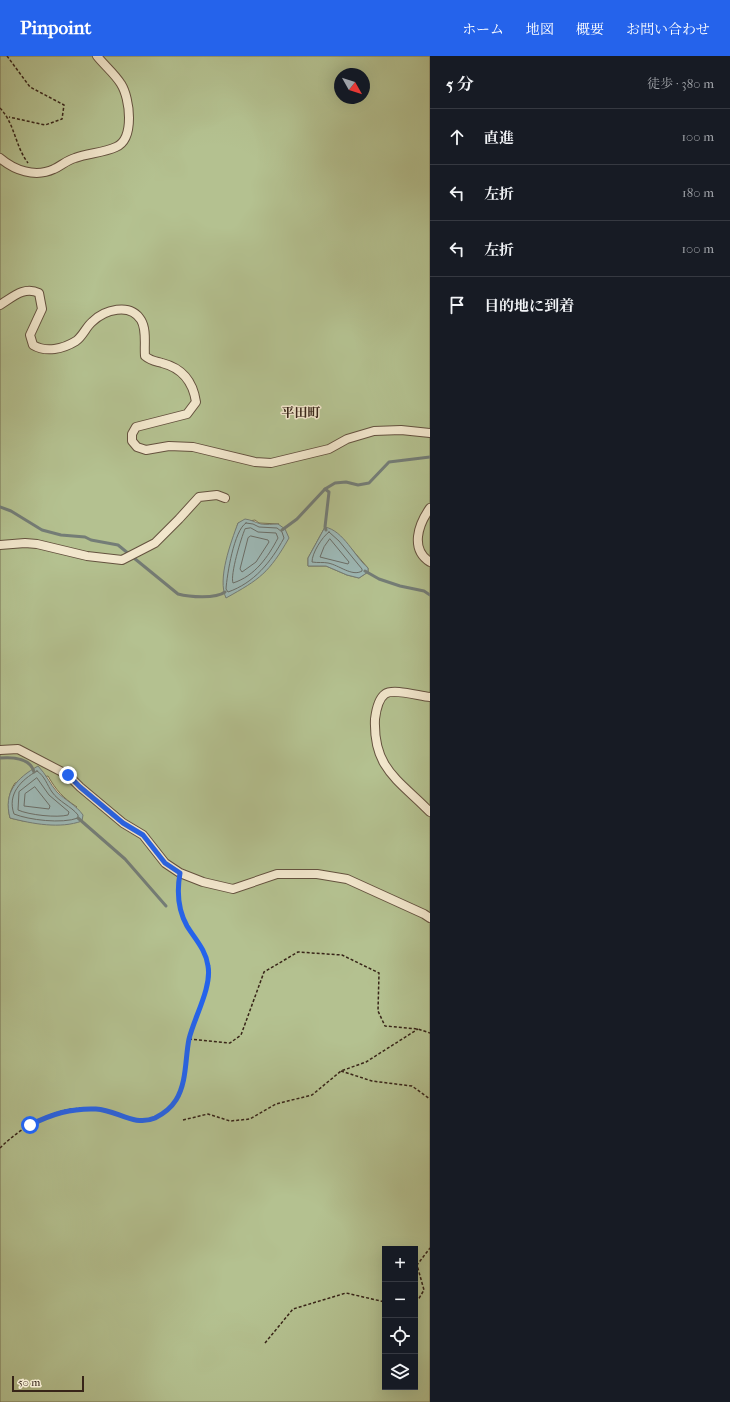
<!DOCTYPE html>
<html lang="ja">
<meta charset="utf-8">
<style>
body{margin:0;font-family:"IM FELL French Canon","Noto Serif JP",serif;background:#242831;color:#f1f3f6}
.controls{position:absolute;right:12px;bottom:12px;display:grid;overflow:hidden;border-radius:0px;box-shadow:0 4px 16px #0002}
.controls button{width:36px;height:36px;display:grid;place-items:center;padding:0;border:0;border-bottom:1px solid #363941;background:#171b24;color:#f1f3f6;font:20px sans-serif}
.compass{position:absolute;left:334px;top:12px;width:36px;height:36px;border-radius:50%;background:#171b24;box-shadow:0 4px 16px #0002;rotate:129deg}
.scale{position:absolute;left:12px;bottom:10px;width:72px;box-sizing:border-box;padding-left:4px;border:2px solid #372418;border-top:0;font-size:11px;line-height:14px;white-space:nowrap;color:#372418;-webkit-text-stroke:3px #f3e8ce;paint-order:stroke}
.stop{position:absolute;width:12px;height:12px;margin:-9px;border:3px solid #2563eb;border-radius:50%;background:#fff}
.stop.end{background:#2563eb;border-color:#fff;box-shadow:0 1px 4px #0008}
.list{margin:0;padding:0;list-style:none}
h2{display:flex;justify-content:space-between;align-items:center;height:52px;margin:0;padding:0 16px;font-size:17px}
h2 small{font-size:13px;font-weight:400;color:#9ea1a6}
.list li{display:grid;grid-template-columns:26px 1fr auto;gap:12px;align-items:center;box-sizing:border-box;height:56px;padding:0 16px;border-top:1px solid #363941}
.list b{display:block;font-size:15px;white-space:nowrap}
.list em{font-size:13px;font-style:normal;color:#9ea1a6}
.icon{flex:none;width:22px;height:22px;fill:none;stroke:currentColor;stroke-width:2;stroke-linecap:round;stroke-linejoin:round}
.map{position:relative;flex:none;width:430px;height:1346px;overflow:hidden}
header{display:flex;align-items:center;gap:24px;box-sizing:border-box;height:56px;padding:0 20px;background:#2563eb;color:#fff}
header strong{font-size:19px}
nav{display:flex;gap:22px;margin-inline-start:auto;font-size:14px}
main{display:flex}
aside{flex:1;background:#171b24}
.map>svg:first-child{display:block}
.green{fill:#b4c190;stroke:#767254;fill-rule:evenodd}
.water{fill:#9db9b7;stroke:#747d77}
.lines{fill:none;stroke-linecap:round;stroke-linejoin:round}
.shore{stroke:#6a6e68;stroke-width:1}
.stream{stroke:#747d77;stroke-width:3}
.minor-casing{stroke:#64523f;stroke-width:10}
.path{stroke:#372418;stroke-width:1.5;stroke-dasharray:3 2;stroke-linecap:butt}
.minor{stroke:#f3e8ce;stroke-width:8}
.route{stroke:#2563eb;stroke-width:5}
.labels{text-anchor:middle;stroke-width:3;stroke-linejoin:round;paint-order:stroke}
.quarter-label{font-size:13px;font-weight:bold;fill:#372418;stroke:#f3e8ce}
</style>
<header>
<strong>Pinpoint</strong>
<nav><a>ホーム</a><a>地図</a><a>概要</a><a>お問い合わせ</a></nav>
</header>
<main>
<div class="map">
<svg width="430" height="1346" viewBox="0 0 430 1346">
<rect width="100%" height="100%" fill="#eddcb4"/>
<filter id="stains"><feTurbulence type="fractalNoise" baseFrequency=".005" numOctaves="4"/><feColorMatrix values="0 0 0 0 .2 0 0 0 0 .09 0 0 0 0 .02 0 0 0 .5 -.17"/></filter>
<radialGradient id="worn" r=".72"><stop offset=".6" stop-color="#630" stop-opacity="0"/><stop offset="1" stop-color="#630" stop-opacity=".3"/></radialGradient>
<path class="green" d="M0,0H430V1346H0ZM340,18H364V42H340ZM255,464L259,467L279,468L230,495L238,467ZM325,471L342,482L368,512V516L359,522L347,519L326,510H308V502ZM48,720C56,734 63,742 77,751L50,768L23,765L10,762C7,750 8,737 15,727ZM385,1193H415V1331H385Z"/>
<g class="water">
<path d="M245,463C252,464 254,466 261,468C266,469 273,468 278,468L285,473L289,482C269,517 260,523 226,542C217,523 231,486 238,467Z"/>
<path d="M325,471C344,475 354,500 368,512V516L359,522L347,519L326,510H308V502Z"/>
<path d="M38,710C46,718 50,728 57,736C65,744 76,749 83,759L82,765C60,773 33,768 10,762C3,736 17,722 38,710Z"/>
</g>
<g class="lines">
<g class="shore">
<path d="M246,467L253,468L259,471L277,472L282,476L284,482C271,506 254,527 228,536L226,533C227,519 234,474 246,467Z"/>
<path d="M251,472L258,476L276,477L278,482C268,501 255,520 233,527C230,519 241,482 245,473Z"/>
<path d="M329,476L339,485L362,513V515C352,521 339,509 328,507C323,506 318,507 312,506C312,497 322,481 329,476Z"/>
<path d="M251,480L268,484L269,486L256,506L242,516L240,513L248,482Z"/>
<path d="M330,483L349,506L348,508L320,501L324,491Z"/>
<path d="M37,715C45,720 47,729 52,736C59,746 71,750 78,759V762C62,768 29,764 14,758C7,738 21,724 37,715Z"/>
<path d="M37,722L49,739L69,756L68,759C57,762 29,759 18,754L19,736Z"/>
<path d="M35,731L50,750L49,753L24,750L25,738Z"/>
</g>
<g class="stream">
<path d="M325,433L329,436L325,471L326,474"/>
<path d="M0,451L11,455L42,474L61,479L85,481L91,484L118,489L178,538C189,541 216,543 225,536"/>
<path d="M282,474L297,463L325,433L335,427L346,426L358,429L369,427L389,406L430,401"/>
<path d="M365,515L379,523L400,530L424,535L430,539"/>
<path d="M0,702C12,701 30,701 34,716"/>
<path d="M78,762L125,803L166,850"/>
</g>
<g class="minor-casing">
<g id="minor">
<path d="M0,102C14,114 35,122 54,113C61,110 67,104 75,102C88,97 103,97 116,91C135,83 130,42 121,28C115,18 104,9 97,0"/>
<path d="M0,249C13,241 24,230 39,237L42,253L30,279L33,289C46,297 63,293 76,285C83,280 86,271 92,266C104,254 130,246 141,264C147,274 144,289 145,300C151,305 155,305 162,307C182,312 193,326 196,346L187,358L136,371L132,378V385L137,391L146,394L169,390L193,391L255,406L271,407L329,393L347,383L374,375L401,374L430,377"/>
<path d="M430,452C418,469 410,493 430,506"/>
<path d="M0,489L25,487L37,488L87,500L122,504L155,487L179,463L199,441L217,439L225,442"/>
<path d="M430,641C419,640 393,632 385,638C378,643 376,655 375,663C373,713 399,724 430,756"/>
<path d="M0,694L18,693L68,719L80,731L123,767L143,779L165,807L180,817L203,826L233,833L277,818H317L347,823L424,858L430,862"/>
</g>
</g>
<g class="path">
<path d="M7,0L30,31L64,49L62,63L45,69L9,61"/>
<path d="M0,52C15,68 15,90 28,107"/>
<path d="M189,983L230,987L241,979L264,916L298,896L342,899L379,917L378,955L385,970L418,973L430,977"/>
<path d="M341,1015L372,1025L412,1030L430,1043"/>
<path d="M183,1064L208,1058L230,1065L250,1063L276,1048L312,1039L341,1015L366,1006L418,973"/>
<path d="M0,1092C24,1068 62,1047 98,1053C127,1058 151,1079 175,1045C187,1028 185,1004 189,984C194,961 211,933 209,911C207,894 193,882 186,868C180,855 178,840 178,826"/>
<path d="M415,1244H418L424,1234L417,1209L430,1192"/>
<path d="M265,1287L293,1253L346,1237L385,1246"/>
</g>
<use href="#minor" class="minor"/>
</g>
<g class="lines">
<path class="route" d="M30,1069C52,1058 71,1052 96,1053C117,1054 134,1071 155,1062C163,1058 171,1052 176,1044C187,1026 185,1003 189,983C194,962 212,931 208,910C206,894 195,883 187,870C178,854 177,834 180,817L165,807L143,779L123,767L80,731L68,719"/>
</g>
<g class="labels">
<g class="quarter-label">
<text x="301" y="361">平田町</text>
</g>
</g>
<rect width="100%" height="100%" filter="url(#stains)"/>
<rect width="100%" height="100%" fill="url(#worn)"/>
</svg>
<div class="controls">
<button>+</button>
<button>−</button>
<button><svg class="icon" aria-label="locate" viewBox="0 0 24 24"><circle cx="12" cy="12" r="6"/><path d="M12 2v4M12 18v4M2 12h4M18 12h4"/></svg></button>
<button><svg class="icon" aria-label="layers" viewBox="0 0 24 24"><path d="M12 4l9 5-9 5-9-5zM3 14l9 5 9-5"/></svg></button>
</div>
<svg class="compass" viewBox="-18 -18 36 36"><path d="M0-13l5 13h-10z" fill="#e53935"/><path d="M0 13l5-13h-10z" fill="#9ea1a6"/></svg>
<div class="scale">50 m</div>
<div class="stop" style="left:30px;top:1069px"></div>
<div class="stop end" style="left:68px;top:719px"></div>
</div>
<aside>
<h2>5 分<small>徒歩 · 380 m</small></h2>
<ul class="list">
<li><svg class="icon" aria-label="ahead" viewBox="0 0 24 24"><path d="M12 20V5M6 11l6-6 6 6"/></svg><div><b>直進</b></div><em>100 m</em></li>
<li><svg class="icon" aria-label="left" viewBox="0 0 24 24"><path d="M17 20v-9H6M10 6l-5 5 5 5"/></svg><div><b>左折</b></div><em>180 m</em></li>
<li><svg class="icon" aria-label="left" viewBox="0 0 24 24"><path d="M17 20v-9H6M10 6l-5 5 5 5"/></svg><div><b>左折</b></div><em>100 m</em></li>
<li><svg class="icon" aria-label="arrive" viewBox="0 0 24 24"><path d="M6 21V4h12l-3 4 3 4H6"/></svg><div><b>目的地に到着</b></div></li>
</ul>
</aside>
</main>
